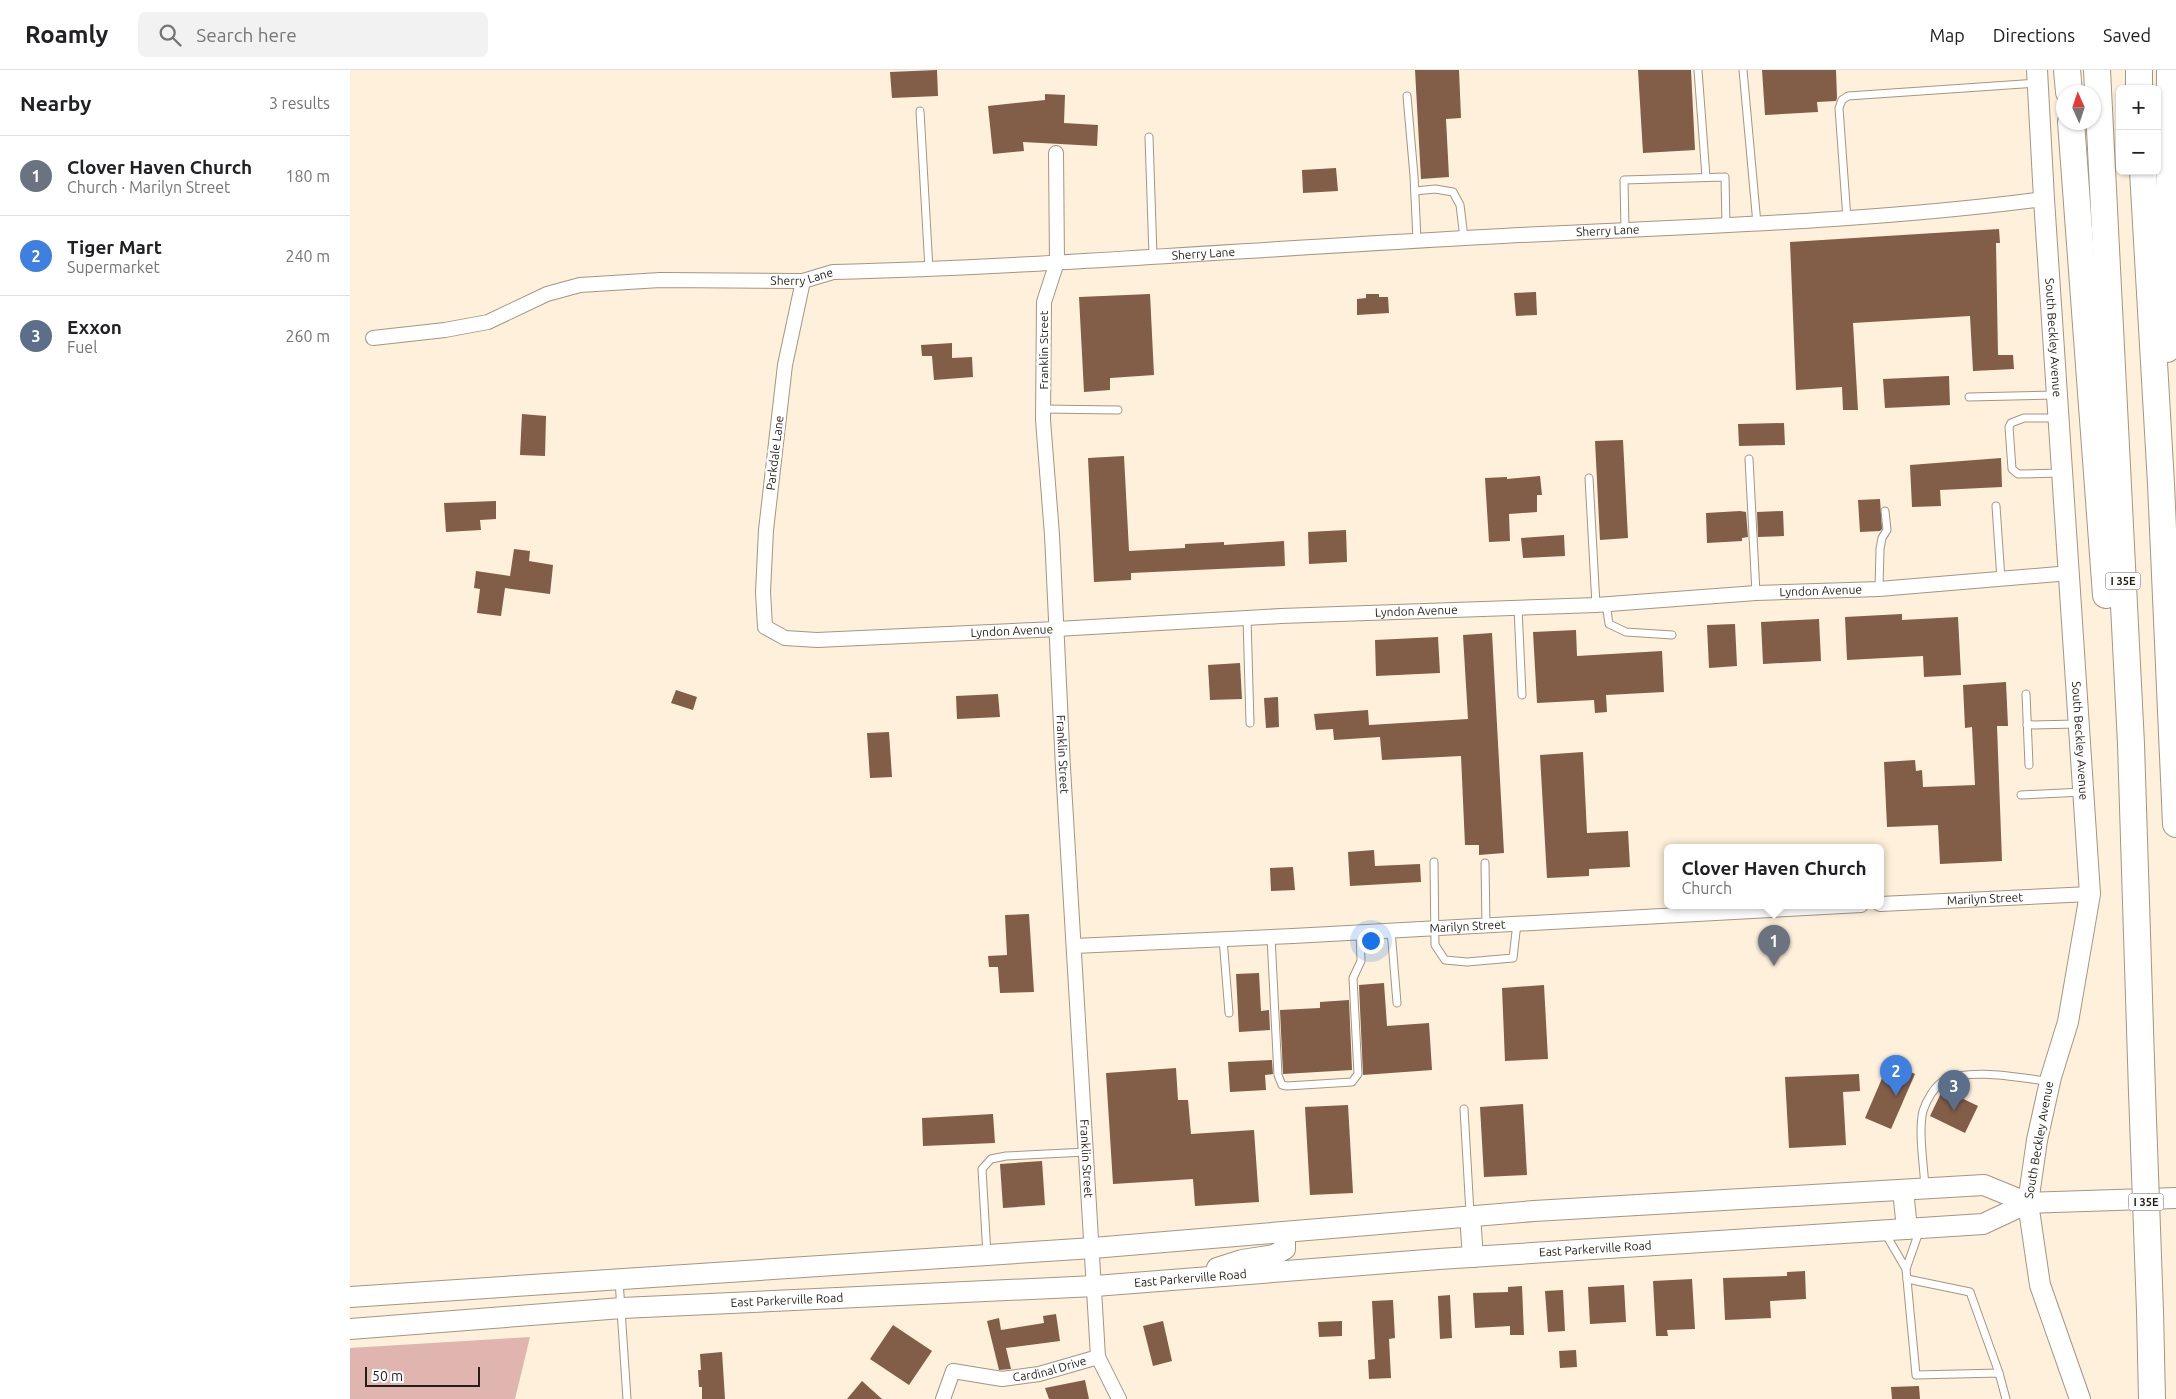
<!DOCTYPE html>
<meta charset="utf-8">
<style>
body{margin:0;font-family:Ubuntu,sans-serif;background:#f2f2f2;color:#202124}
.controls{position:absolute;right:15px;top:15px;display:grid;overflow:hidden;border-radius:8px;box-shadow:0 1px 4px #0004}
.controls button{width:45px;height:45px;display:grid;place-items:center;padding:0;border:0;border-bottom:1px solid #e0e0e0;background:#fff;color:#202124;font:25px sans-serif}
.compass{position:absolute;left:1706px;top:15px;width:45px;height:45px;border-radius:50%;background:#fff;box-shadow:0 1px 4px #0004;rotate:357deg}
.scale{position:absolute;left:15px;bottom:12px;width:115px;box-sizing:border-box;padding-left:5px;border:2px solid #231e17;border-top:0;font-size:14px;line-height:18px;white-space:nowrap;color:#231e17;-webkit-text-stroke:4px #fff;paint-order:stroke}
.you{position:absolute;left:1020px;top:870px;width:18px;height:18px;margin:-12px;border:4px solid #fff;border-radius:50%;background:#1a73e8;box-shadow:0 0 0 8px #1a73e833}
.badge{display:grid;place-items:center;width:32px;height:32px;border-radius:50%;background:#111827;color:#fff;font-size:16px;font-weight:700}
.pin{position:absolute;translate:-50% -41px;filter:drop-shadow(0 1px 2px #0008)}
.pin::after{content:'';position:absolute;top:26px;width:18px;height:15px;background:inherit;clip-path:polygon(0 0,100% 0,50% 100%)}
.popup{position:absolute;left:1314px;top:774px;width:220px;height:65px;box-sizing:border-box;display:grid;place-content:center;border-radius:8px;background:#fff;filter:drop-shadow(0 1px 4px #0005);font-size:16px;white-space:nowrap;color:#757577}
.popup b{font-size:19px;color:#202124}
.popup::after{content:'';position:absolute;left:50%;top:100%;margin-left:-10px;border:10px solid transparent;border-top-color:#fff}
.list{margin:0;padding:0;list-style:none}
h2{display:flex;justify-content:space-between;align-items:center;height:65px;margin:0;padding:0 20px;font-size:21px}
h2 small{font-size:16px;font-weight:400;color:#757577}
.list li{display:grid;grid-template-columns:32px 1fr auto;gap:15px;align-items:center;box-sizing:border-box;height:80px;padding:0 20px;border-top:1px solid #e0e0e0}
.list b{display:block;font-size:19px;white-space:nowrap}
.list p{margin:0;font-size:16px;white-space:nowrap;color:#757577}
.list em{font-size:16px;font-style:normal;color:#757577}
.icon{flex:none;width:28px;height:28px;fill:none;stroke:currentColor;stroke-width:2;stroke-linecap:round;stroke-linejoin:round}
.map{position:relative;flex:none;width:1826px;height:1329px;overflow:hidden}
header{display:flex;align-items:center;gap:30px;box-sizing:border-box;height:70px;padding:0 25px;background:#fff;border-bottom:1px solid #e0e0e0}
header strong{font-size:24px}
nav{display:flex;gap:28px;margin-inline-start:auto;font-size:18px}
.search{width:350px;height:45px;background:#f2f2f2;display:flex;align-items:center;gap:12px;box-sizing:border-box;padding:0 18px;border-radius:8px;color:#757577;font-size:19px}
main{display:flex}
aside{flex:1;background:#fff}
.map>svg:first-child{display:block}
.green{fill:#e0b5b0}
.building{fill:#825d47}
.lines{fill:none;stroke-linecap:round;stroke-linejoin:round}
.lane-casing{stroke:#a39682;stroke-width:9}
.street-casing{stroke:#a39682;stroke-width:16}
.secondary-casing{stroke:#a39682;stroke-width:22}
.highway-casing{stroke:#a39682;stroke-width:28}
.lane{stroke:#fff;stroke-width:7}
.street{stroke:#fff;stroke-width:14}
.secondary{stroke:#fff;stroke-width:20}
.highway{stroke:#fff;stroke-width:26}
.highway-bridge-casing{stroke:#a39682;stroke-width:28;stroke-linecap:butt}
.highway-bridge{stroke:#fff;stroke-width:26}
.labels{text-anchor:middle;stroke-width:5;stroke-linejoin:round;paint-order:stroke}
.shield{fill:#fff;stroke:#65625d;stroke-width:1}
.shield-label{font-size:11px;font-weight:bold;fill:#231e17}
.street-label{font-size:12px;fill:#231e17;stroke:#fff}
</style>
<header>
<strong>Roamly</strong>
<div class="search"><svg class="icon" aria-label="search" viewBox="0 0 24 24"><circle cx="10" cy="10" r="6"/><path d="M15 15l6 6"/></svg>Search here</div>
<nav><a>Map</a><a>Directions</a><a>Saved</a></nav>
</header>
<main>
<aside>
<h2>Nearby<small>3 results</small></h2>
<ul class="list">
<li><span class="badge" style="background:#6b7280">1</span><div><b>Clover Haven Church</b><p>Church · Marilyn Street</p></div><em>180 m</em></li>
<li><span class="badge" style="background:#3f7fe0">2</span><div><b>Tiger Mart</b><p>Supermarket</p></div><em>240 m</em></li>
<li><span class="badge" style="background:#5c6f8a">3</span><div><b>Exxon</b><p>Fuel</p></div><em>260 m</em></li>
</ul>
</aside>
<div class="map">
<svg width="1826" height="1329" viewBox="0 0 1826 1329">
<rect width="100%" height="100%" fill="#fef0da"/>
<path class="green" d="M180,1267L165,1329H0V1278Z"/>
<g class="building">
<path d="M587,0L588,26L542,28L540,2Z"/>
<path d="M1065,0H1109L1111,48L1096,49L1099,107L1071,109Z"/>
<path d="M1288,0H1341L1345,80L1293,83Z"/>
<path d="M1412,0H1486L1487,28L1486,31L1467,32L1468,42L1415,45Z"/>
<path d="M695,24L715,25L714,53L748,55L747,76L673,72L674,81L643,84L638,36L695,30Z"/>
<path d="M986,98L988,121L953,123L952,100Z"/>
<path d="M1649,159L1650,173H1646L1648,285H1663L1664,299L1623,301L1620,246L1503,253L1508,340H1493L1492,317L1446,320L1440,172Z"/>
<path d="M1186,222L1187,245L1166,246L1164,223Z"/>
<path d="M800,224L804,305L760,308V320L734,322L729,227Z"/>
<path d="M1016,224H1029V227H1038L1039,243L1007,245V229L1016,228Z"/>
<path d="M602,273V288L622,287L623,307L584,310L582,286H572L571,275Z"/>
<path d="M1599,306L1600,335L1535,338L1533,309Z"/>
<path d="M172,344L196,346L195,386L170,385Z"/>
<path d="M1434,353L1435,375L1389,376L1388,354Z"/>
<path d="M1273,370L1278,468L1250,470L1245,371Z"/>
<path d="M774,386L779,481L835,478V474L874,472V475L934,471L935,496L781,503V510L744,512L738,388Z"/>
<path d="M1651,388L1652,417L1590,420L1591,436L1562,437L1560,395Z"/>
<path d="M1190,406L1192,425H1187V442L1159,444L1160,471L1139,472L1135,408L1157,407V409Z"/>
<path d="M1530,429L1532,459L1530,461L1510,462L1508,430Z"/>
<path d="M146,431V449L130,450L131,460L96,462L94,433Z"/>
<path d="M1390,441L1396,442L1398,467L1392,468V471L1357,473L1356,443Z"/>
<path d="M1433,441L1434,466L1408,467L1407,442Z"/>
<path d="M996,460L997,492L959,494L958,462Z"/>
<path d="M1214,465L1215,486L1173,488L1171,468Z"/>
<path d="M164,479L180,481L179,491L203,495L200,524L155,518L151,546L127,543L130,519L124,518L126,501L160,506Z"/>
<path d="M1552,544V550L1608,547L1611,605L1574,607L1573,586L1497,590L1495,547Z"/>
<path d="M1469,549L1471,591L1413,594L1411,552Z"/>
<path d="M1385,554L1387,596L1359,598L1357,555Z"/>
<path d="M1226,560L1227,586L1312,581L1314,622L1256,625L1257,642L1245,643L1244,630L1187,633L1183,562Z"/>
<path d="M1142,563L1154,783L1129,785V775H1115L1111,686L1032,690L1030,667L984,670L983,659L966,660L964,644L1018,640L1019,655L1118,649L1113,565Z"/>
<path d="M1088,567L1090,603L1026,606L1025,570Z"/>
<path d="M890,593L892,629L860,630L858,595Z"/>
<path d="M1656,612L1658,656H1647L1652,791L1590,794L1588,755L1537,757L1534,692L1565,690L1566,701L1572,700L1573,717L1625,715L1622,657L1615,658L1613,615Z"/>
<path d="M326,620L347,627L343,640L321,633Z"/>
<path d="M648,624L650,647L607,649L606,626Z"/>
<path d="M928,627L929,657L916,658L914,628Z"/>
<path d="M539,662L542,707L520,708L517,663Z"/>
<path d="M1233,682L1237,763L1278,761L1280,797L1239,799V806L1197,808L1190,685Z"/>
<path d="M1024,780L1025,796L1070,794L1071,812L1000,816L998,782Z"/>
<path d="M943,797L945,820L921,821L920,798Z"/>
<path d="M679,844L684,922L650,923L648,897H639L638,886L657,885L655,845Z"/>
<path d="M909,903L911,941L919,940L920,960L889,962L886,904Z"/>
<path d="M1034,913L1037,956L1079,953L1082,1000L1013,1005L1009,915Z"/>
<path d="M1194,915L1198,989L1155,991L1152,918Z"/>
<path d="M999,930L1002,1000L933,1004L930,940L970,938V932Z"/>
<path d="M922,990L923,1004L915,1005L916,1020L880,1022L878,992Z"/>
<path d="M1539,992L1565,1004L1541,1059L1515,1048Z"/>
<path d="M826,998L828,1030H838L841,1064L904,1060L909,1132L845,1136L843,1109L763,1114L756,1003Z"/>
<path d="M1509,1004L1510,1021L1493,1022L1496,1075L1439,1078L1435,1007Z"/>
<path d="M1593,1019L1628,1036L1615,1063L1580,1046Z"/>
<path d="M1173,1034L1177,1105L1134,1107L1130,1037Z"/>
<path d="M998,1035L1003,1123L960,1125L955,1037Z"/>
<path d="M643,1044L645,1073L573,1076L572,1048Z"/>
<path d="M692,1091L695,1135L653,1138L650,1094Z"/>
<path d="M1455,1201L1456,1229L1420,1231L1421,1248L1375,1250L1373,1208L1437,1206V1202Z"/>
<path d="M1342,1209L1345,1259L1317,1260L1318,1266H1306L1303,1211Z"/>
<path d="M1274,1215L1276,1252L1240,1254L1238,1217Z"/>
<path d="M1172,1216L1174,1265H1160V1256L1125,1258L1123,1223L1158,1222V1217Z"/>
<path d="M1213,1220L1215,1261L1198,1262L1195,1221Z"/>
<path d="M1100,1225L1102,1268L1090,1269L1088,1226Z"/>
<path d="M1043,1230L1045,1268L1039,1269L1041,1308L1019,1309L1018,1290L1025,1289L1022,1231Z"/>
<path d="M706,1244L710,1271L656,1278L661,1299L649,1300L637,1251L649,1248L651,1260L694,1253L693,1246Z"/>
<path d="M813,1251L822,1291L803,1296L793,1256Z"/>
<path d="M992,1251V1266L969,1267L968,1252Z"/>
<path d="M543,1255L582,1281L559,1315L520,1289Z"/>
<path d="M1226,1280L1227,1297L1210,1298L1209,1281Z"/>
<path d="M372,1282L375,1329H352V1317H349L348,1300H351L350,1284Z"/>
<path d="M735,1310L739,1329H699L695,1318Z"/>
<path d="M512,1311L532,1329H497Z"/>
<path d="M1569,1316L1570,1329H1542L1541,1317Z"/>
</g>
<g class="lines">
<g class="lane-casing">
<g id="lane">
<path d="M1348,0L1356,107"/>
<path d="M1393,0L1407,154"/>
<path d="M1057,26L1064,106L1067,170"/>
<path d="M570,41L579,199"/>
<path d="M799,67L803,186"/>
<path d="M1065,121L1085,119L1103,122L1110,135L1114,168"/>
<path d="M1497,149L1489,38L1492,30L1498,26L1687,13"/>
<path d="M1275,160L1274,110L1375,107L1376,155"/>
<path d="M1619,327L1705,325"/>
<path d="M693,339L768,340"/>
<path d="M1706,348H1674L1661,353L1659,357L1662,399L1668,404L1711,403"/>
<path d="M1399,389L1406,523"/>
<path d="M1239,408L1246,535"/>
<path d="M1646,436L1651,509"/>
<path d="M1529,519L1530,479L1532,468L1537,460L1535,441"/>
<path d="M1256,534L1259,554L1276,562L1322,565"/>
<path d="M1168,538L1172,625"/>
<path d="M897,548L900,653"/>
<path d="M1676,624L1679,695"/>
<path d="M1677,655L1727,654"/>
<path d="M1671,725L1733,722"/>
<path d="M1084,792L1085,875L1095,890L1117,892L1163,888L1167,853"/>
<path d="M1135,793L1136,855"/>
<path d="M1041,860L1047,933"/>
<path d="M921,867L928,1005L932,1015L937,1016L1002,1012L1008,1004L1003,908L1011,891L1010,862"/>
<path d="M873,869L879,943"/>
<path d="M1114,1039L1120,1143"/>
<path d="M1575,1118C1574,1096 1568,1061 1573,1041C1576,1031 1585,1015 1595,1010C1622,998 1669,1008 1697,1011"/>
<path d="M1535,1163L1556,1199L1566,1305L1649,1303L1656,1329"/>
<path d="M637,1185L632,1099L641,1089L656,1086L736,1082"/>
<path d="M1556,1199L1570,1159"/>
<path d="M1557,1209L1620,1222L1649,1303"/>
<path d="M269,1210L277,1329"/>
</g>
</g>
<g class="street-casing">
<g id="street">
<path id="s1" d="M706,83L707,192L694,232L693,350L702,465L713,698L748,1287"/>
<path id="s2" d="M453,211L435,295L416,460L413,522L415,557L435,568L467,570L707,559L931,546L1246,535L1406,523L1529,519L1720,503"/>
<path id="s3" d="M23,268L95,260L138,252L197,224L230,215L310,210L453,211L483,202C688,197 893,180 1098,169C1297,157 1496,155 1694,129"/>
<path id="s4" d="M1530,834L1740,824"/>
<path id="s5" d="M724,876L943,866L1511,835"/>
<path id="s6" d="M593,1329L603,1301L652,1309L689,1304L748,1287L769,1329"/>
</g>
</g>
<g class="secondary-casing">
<g id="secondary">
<path id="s7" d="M1687,0L1694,129L1740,824L1718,952L1701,1007L1687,1070L1678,1133L1690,1215L1730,1329"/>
<path d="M1553,1120L1557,1159"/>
<path d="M1120,1146L1123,1187"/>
<path d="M867,1198L892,1190L924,1185L935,1179V1162"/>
<path d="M0,1227L743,1178L1184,1141L1634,1115L1678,1133"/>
<path id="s8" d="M0,1259L272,1238L745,1216L1089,1189L1633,1154L1678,1133L1826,1128"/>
</g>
</g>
<g class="highway-casing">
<g id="highway">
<path d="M1717,0L1719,22"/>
<path d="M1747,0L1781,674L1792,1022"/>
<path d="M1789,0V19"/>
<path d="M1721,52L1756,525"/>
<path d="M1793,101L1811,414L1826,754"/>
<path d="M1817,279L1819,232L1820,0"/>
<path d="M1800,1241L1802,1329"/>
</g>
</g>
<use href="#lane" class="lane"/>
<use href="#street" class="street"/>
<use href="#secondary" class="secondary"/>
<use href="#highway" class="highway"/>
<g class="highway-bridge-casing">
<path id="highway-bridge" d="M1792,1022L1800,1241"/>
</g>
<use href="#highway-bridge" class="highway-bridge"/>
</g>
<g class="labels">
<g class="shield">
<rect x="1755.5" y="502.5" width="35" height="17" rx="4"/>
<rect x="1778.5" y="1123.5" width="35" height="17" rx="4"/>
</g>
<g class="shield-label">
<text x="1773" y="515">I 35E</text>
<text x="1796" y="1136">I 35E</text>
</g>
<g class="street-label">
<text dy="4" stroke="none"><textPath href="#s3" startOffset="1246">Sherry Lane</textPath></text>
<text dy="4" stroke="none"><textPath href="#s3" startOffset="841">Sherry Lane</textPath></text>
<text dy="4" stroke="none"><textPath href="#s3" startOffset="438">Sherry Lane</textPath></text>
<text dy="4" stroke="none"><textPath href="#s7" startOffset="268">South Beckley Avenue</textPath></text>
<text transform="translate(694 280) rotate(-90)" y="4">Franklin Street</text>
<text transform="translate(425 383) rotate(-83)" y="4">Parkdale Lane</text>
<text dy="4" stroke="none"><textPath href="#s2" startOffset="1409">Lyndon Avenue</textPath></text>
<text dy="4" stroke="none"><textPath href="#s2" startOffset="1004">Lyndon Avenue</textPath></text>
<text dy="4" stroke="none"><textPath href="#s2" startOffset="599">Lyndon Avenue</textPath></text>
<text dy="4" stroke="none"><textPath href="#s7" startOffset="672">South Beckley Avenue</textPath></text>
<text dy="4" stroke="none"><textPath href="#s1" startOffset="604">Franklin Street</textPath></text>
<text dy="4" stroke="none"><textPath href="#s4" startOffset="105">Marilyn Street</textPath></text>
<text dy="4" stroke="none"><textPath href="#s5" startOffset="394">Marilyn Street</textPath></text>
<text transform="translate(1689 1070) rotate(-80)" y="4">South Beckley Avenue</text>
<text dy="4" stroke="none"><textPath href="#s1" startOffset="1009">Franklin Street</textPath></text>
<text dy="4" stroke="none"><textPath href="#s8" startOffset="1248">East Parkerville Road</textPath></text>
<text dy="4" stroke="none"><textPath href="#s8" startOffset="842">East Parkerville Road</textPath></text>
<text dy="4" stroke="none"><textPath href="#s8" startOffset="438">East Parkerville Road</textPath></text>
<text dy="4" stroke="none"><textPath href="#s6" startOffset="128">Cardinal Drive</textPath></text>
</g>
</g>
</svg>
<div class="controls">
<button>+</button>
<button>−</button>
</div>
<svg class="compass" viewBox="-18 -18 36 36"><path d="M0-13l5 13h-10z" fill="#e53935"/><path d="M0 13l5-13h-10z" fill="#757577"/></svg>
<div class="scale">50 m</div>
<div class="you"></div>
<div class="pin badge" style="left:1424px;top:896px;background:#6b7280">1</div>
<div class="popup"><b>Clover Haven Church</b>Church</div>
<div class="pin badge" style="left:1546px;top:1026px;background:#3f7fe0">2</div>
<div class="pin badge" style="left:1604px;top:1041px;background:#5c6f8a">3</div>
</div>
</main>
